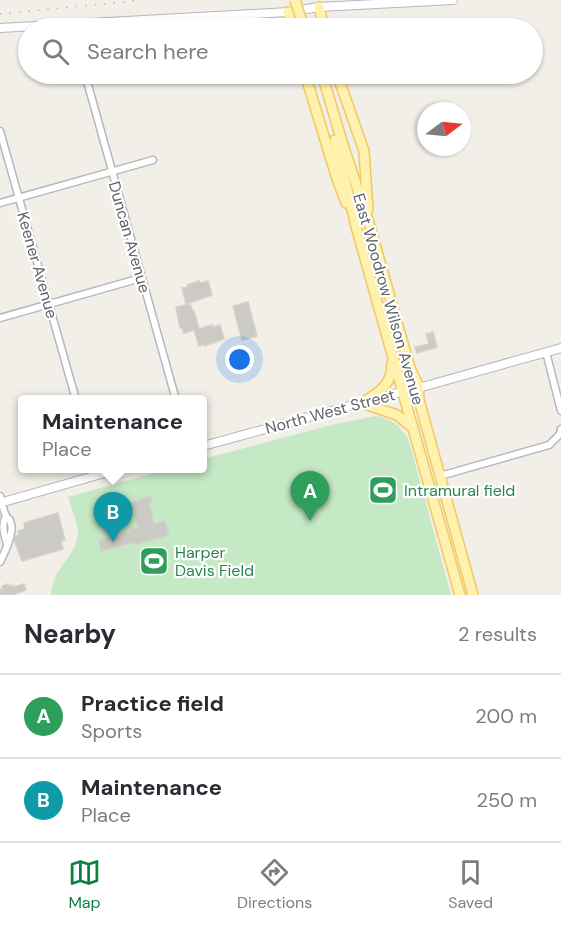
<!DOCTYPE html>
<style>
body{margin:0;font-family:"DM Sans",sans-serif;background:#f7f7f7;color:#2b2b33}
.compass{position:absolute;left:417px;top:102px;width:54px;height:54px;border-radius:50%;background:#fff;box-shadow:0 2px 4px #0004;rotate:74deg}
.you{position:absolute;left:240px;top:360px;width:21px;height:21px;margin:-15px;border:4px solid #fff;border-radius:50%;background:#1a73e8;box-shadow:0 0 0 9px #1a73e833}
.badge{display:grid;place-items:center;width:39px;height:39px;border-radius:50%;background:#0b8043;color:#fff;font-size:20px;font-weight:700}
.pin{position:absolute;translate:-50% -50px;filter:drop-shadow(0 2px 3px #0008)}
.pin::after{content:'';position:absolute;top:32px;width:21px;height:18px;background:inherit;clip-path:polygon(0 0,100% 0,50% 100%)}
.popup{position:absolute;left:18px;top:395px;width:189px;height:78px;box-sizing:border-box;display:grid;place-content:center;border-radius:6px;background:#fff;filter:drop-shadow(0 2px 4px #0005);font-size:20px;white-space:nowrap;color:#7c7c81}
.popup b{font-size:22px;color:#2b2b33}
.popup::after{content:'';position:absolute;left:50%;top:100%;margin-left:-12px;border:12px solid transparent;border-top-color:#fff}
.list{margin:0;padding:0;list-style:none}
h2{display:flex;justify-content:space-between;align-items:center;height:78px;margin:0;padding:0 24px;font-size:26px}
h2 small{font-size:20px;font-weight:400;color:#7c7c81}
.list li{display:grid;grid-template-columns:39px 1fr auto;gap:18px;align-items:center;box-sizing:border-box;height:84px;padding:0 24px;border-top:2px solid #e1e1e2}
.list b{display:block;font-size:22px;white-space:nowrap}
.list p{margin:0;font-size:20px;white-space:nowrap;color:#7c7c81}
.list em{font-size:20px;font-style:normal;color:#7c7c81}
.icon{flex:none;width:33px;height:33px;fill:none;stroke:currentColor;stroke-width:2;stroke-linecap:round;stroke-linejoin:round}
.map{position:relative;flex:none;width:561px;height:595px;overflow:hidden}
.search{position:absolute;background:#fff;box-shadow:0 2px 4px #0004;left:18px;right:18px;top:18px;height:66px;display:flex;align-items:center;gap:15px;box-sizing:border-box;padding:0 21px;border-radius:33px;color:#7c7c81;font-size:22px}
.sheet{height:246px;background:#fff}
nav{display:flex;justify-content:space-around;align-items:center;box-sizing:border-box;height:84px;border-top:2px solid #e1e1e2;background:#fff;font-size:16px;color:#7c7c81}
nav a{display:grid;justify-items:center;gap:3px}
nav .on{color:#0b8043}
.map>svg:first-child{display:block}
.green{fill:#c5e8c5}
.building{fill:#cccac5;stroke:#d6d1c6;stroke-width:1.5}
.lines{fill:none;stroke-linecap:round;stroke-linejoin:round}
.minor-casing{stroke:#b5b8bc;stroke-width:9}
.tertiary-casing{stroke:#b5b8bc;stroke-width:10}
.primary-casing{stroke:#f2c960;stroke-width:12}
.minor{stroke:#fff;stroke-width:6}
.tertiary{stroke:#fff;stroke-width:8}
.primary{stroke:#fff2af;stroke-width:9}
.rail{stroke:#b6b7b8;stroke-width:1.5;stroke-dasharray:1.5 8;stroke-linecap:butt}
.primary-bridge-casing{stroke:#f2c960;stroke-width:12;stroke-linecap:butt}
.primary-bridge{stroke:#fff2af;stroke-width:9}
.labels{text-anchor:middle;stroke-width:4.5;stroke-linejoin:round;paint-order:stroke}
.street-label{font-size:16px;fill:#5f6368;stroke:#fff}
.leisure-label{font-size:16px;fill:#27864d;stroke:#fff;text-anchor:start}
</style>
<div class="map">
<svg width="561" height="595" viewBox="0 0 561 595">
<rect width="100%" height="100%" fill="#f1efe8"/>
<path class="green" d="M376,416C391,419 399,425 408,438L451,595H51C52,568 76,557 78,534C78,525 71,506 68,497L169,469L203,468V459L335,424Z"/>
<g class="building">
<path d="M199,281L200,283L208,281L212,295L186,304L182,288L188,287L187,285Z"/>
<path d="M248,302L257,336L242,340L233,306Z"/>
<path d="M190,304L193,311H194L199,329L212,325L213,327L220,325L224,339L205,346V344L199,346L194,330L184,333L182,328H180L176,307Z"/>
<path d="M433,332L437,347L417,353L415,347L429,344L426,334Z"/>
<path d="M150,496L152,501L149,502L154,524L165,521L169,535L134,545V542L101,551L99,540L106,538L97,513L108,509L117,535L131,532L130,530L138,528L133,508L132,509L130,503Z"/>
<path d="M58,513L65,540L61,541L63,549L22,561L14,540L16,536L19,535L18,531L25,529L24,523Z"/>
<path d="M8,584L9,586L13,585V587L24,584L26,590L12,595H0V589H3L2,586Z"/>
</g>
<g class="lines">
<g class="minor-casing">
<g id="minor">
<path d="M85,74L176,400"/>
<path d="M0,131L76,400"/>
<path d="M0,203L153,160"/>
<path d="M0,318L141,278"/>
<path d="M546,352L561,411"/>
<path d="M440,476L549,445L560,434L561,429"/>
<path d="M0,496C2,502 3,510 6,516C10,523 9,515 11,524C14,532 4,554 0,562"/>
<path d="M6,516C1,525 4,534 7,544"/>
</g>
</g>
<g class="tertiary-casing">
<g id="tertiary">
<path d="M0,28L288,12L319,7L453,0"/>
<path d="M203,446L397,393L418,385L422,387L561,348"/>
<path d="M0,503L122,468"/>
</g>
</g>
<g class="primary-casing">
<g id="primary">
<path d="M319,7L324,28"/>
<path d="M288,12L293,28"/>
<path d="M305,74L337,179L346,203"/>
<path d="M322,74L343,145L369,223L410,368L418,385L419,400L473,595"/>
<path d="M337,74L364,151L368,210"/>
<path d="M335,140L357,230L460,595"/>
<path d="M362,403C379,392 392,386 392,363"/>
<path d="M362,403L397,415L413,428"/>
</g>
</g>
<use href="#minor" class="minor"/>
<use href="#tertiary" class="tertiary"/>
<use href="#primary" class="primary"/>
<path class="rail" d="M0,14L142,0"/>
<g class="primary-bridge-casing">
<path id="primary-bridge" d="M295,0L304,28"/>
</g>
<use href="#primary-bridge" class="primary-bridge"/>
</g>
<defs>
<g id="stadium-square" transform="scale(1.5)"><rect x="-9" y="-9" width="18" height="18" rx="4" fill="#2e9e5b" stroke="#fff"/><path d="M0-5a6.5 5 0 1 0 0 10a6.5 5 0 1 0 0-10ZM-3.5-1.8h7v3.6h-7Z" fill="#fff"/></g>
</defs>
<g fill-rule="evenodd">
<use href="#stadium-square" x="383" y="490"/>
<use href="#stadium-square" x="154" y="561"/>
</g>
<g class="labels">
<g class="street-label">
<text transform="translate(130 237) rotate(74)" y="6">Duncan Avenue</text>
<text transform="translate(38 265) rotate(74)" y="6">Keener Avenue</text>
<text transform="translate(389 299) rotate(74)" y="6">East Woodrow Wilson Avenue</text>
<text transform="translate(330 411) rotate(-15)" y="6">North West Street</text>
</g>
<g class="leisure-label">
<text x="404" y="496">Intramural field</text>
<text x="175" y="558">Harper<tspan x="175" dy="18">Davis Field</tspan></text>
</g>
</g>
</svg>
<svg class="compass" viewBox="-18 -18 36 36"><path d="M0-13l5 13h-10z" fill="#e53935"/><path d="M0 13l5-13h-10z" fill="#7c7c81"/></svg>
<div class="you"></div>
<div class="pin badge" style="left:310px;top:521px;background:#2e9e5b">A</div>
<div class="pin badge" style="left:113px;top:542px;background:#0f9aa8">B</div>
<div class="popup"><b>Maintenance</b>Place</div>
<div class="search"><svg class="icon" aria-label="search" viewBox="0 0 24 24"><circle cx="10" cy="10" r="6"/><path d="M15 15l6 6"/></svg>Search here</div>
</div>
<section class="sheet">
<h2>Nearby<small>2 results</small></h2>
<ul class="list">
<li><span class="badge" style="background:#2e9e5b">A</span><div><b>Practice field</b><p>Sports</p></div><em>200 m</em></li>
<li><span class="badge" style="background:#0f9aa8">B</span><div><b>Maintenance</b><p>Place</p></div><em>250 m</em></li>
</ul>
</section>
<nav>
<a class="on"><svg class="icon" aria-label="map" viewBox="0 0 24 24"><path d="M3 6l6-2 6 2 6-2v14l-6 2-6-2-6 2zM9 4v14M15 6v14"/></svg>Map</a>
<a><svg class="icon" aria-label="directions" viewBox="0 0 24 24"><path d="M12 3l9 9-9 9-9-9zM9 14v-3h6M13 9l2 2-2 2"/></svg>Directions</a>
<a><svg class="icon" aria-label="saved" viewBox="0 0 24 24"><path d="M7 4h10v16l-5-4-5 4z"/></svg>Saved</a>
</nav>
